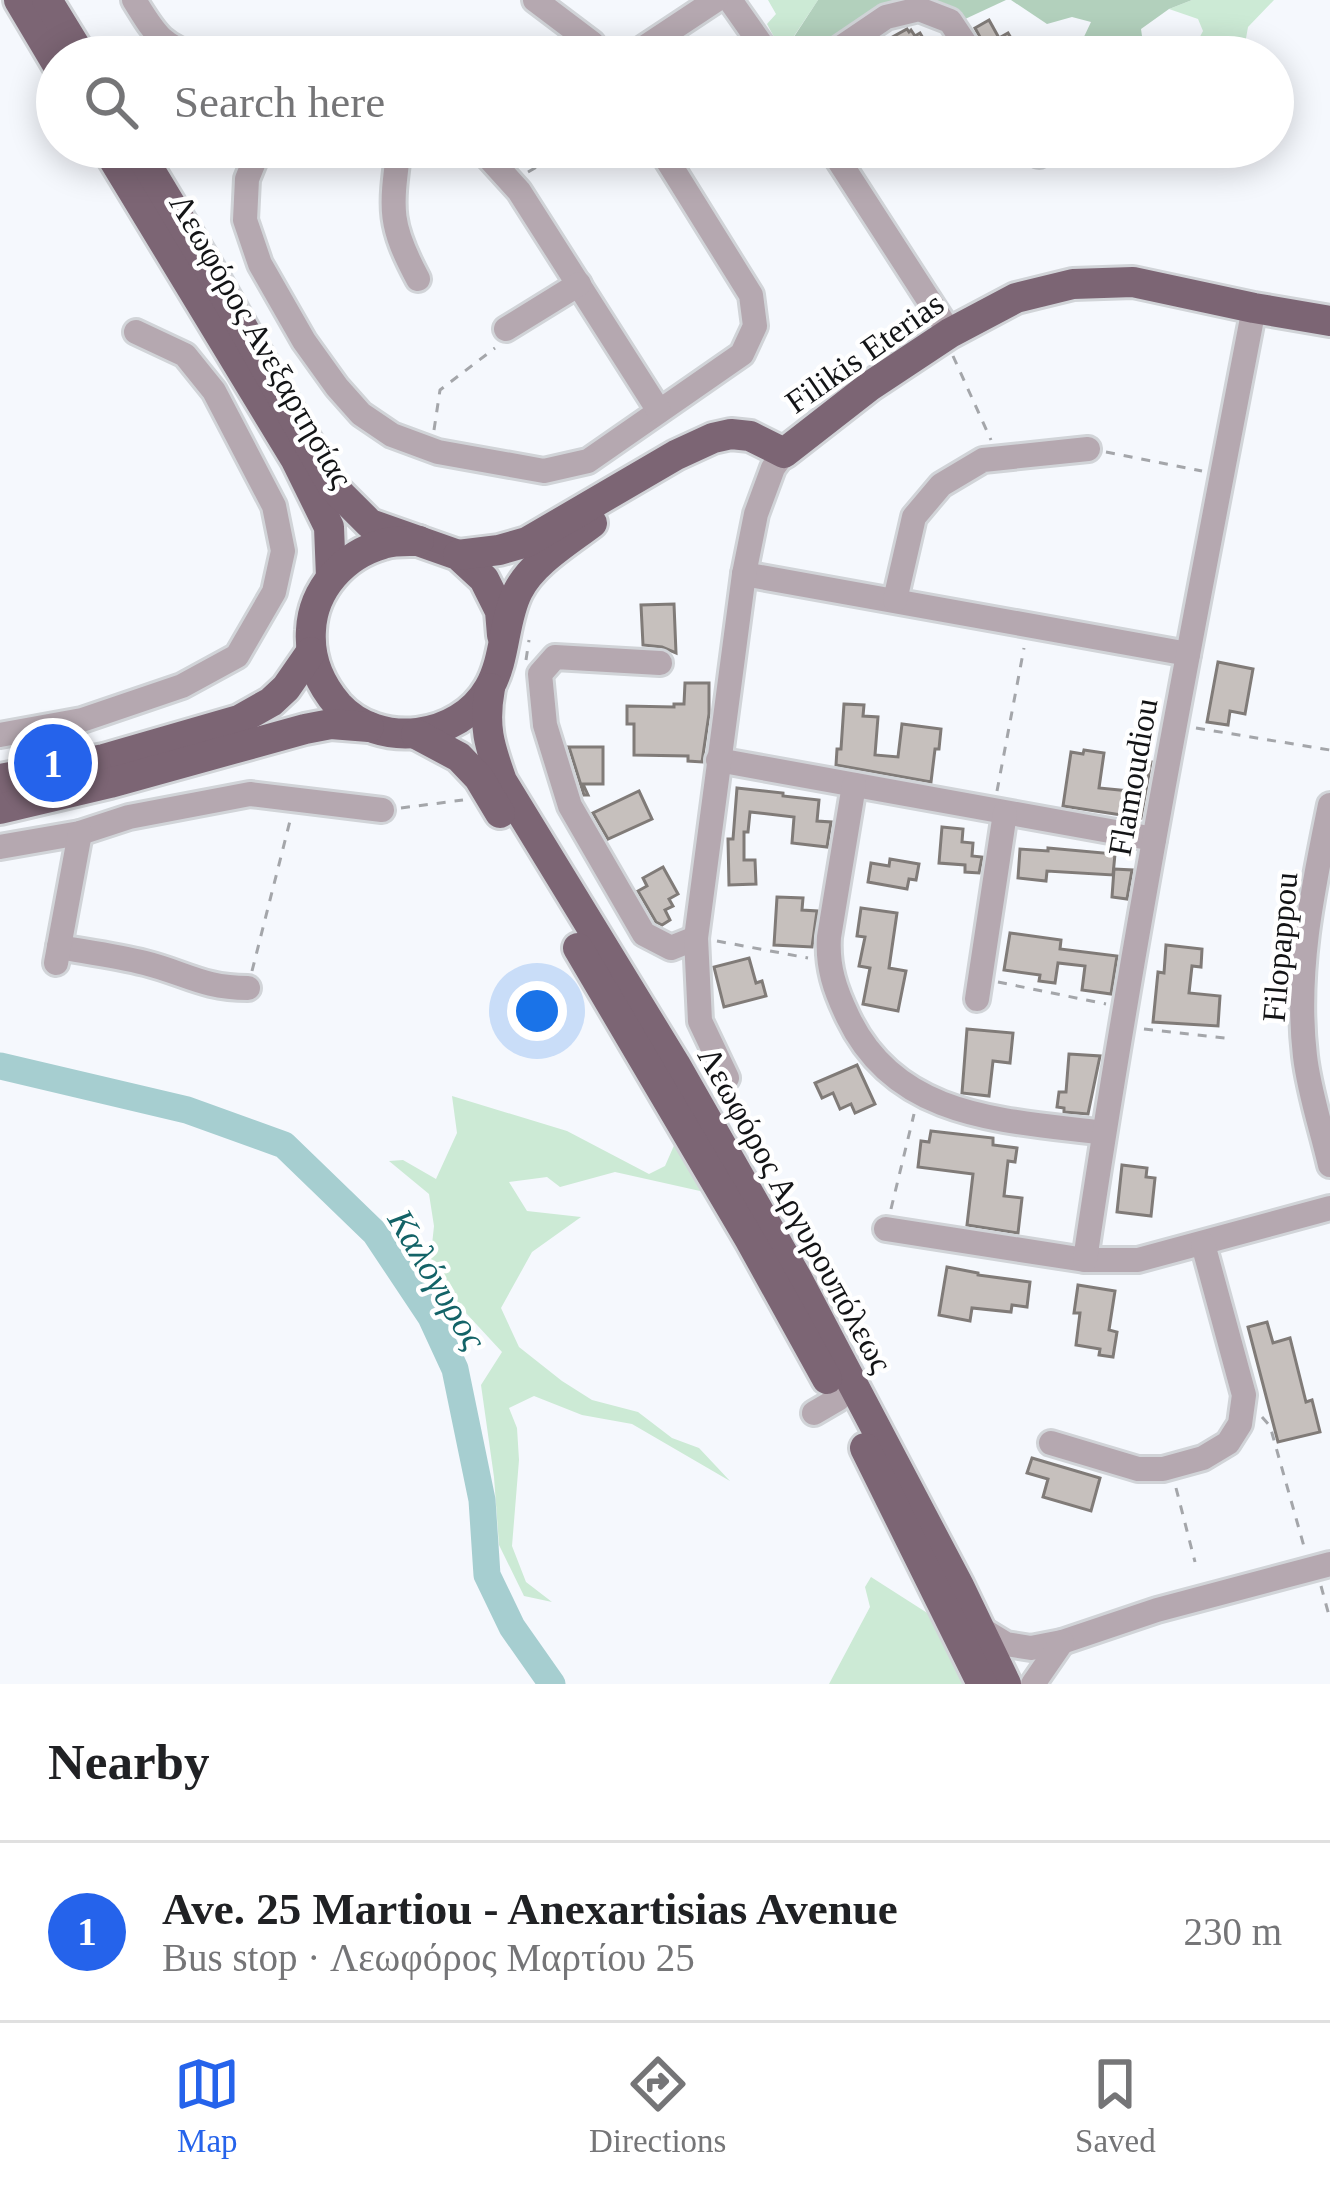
<!DOCTYPE html>
<meta charset="utf-8">
<style>
body{margin:0;font-family:Georgia,serif;background:#f2f2f2;color:#202124}
.you{position:absolute;left:537px;top:1011px;width:42px;height:42px;margin:-30px;border:9px solid #fff;border-radius:50%;background:#1a73e8;box-shadow:0 0 0 18px #1a73e833}
.badge{display:grid;place-items:center;width:78px;height:78px;border-radius:50%;background:#2563eb;color:#fff;font-size:39px;font-weight:700}
.pin{position:absolute;translate:-50% -50%;border:6px solid #fff;box-shadow:0 3px 12px #0006}
.list{margin:0;padding:0;list-style:none}
h2{display:flex;justify-content:space-between;align-items:center;height:156px;margin:0;padding:0 48px;font-size:51px}
h2 small{font-size:39px;font-weight:400;color:#757577}
.list li{display:grid;grid-template-columns:78px 1fr auto;gap:36px;align-items:center;box-sizing:border-box;height:180px;padding:0 48px;border-top:3px solid #e0e0e0}
.list b{display:block;font-size:45px;white-space:nowrap}
.list p{margin:0;font-size:39px;white-space:nowrap;color:#757577}
.list em{font-size:39px;font-style:normal;color:#757577}
.icon{flex:none;width:66px;height:66px;fill:none;stroke:currentColor;stroke-width:2;stroke-linecap:round;stroke-linejoin:round}
.map{position:relative;flex:none;width:1330px;height:1684px;overflow:hidden}
.search{position:absolute;background:#fff;box-shadow:0 6px 30px #0003;left:36px;right:36px;top:36px;height:132px;display:flex;align-items:center;gap:30px;box-sizing:border-box;padding:0 42px;border-radius:66px;color:#757577;font-size:45px}
.sheet{height:336px;background:#fff}
nav{display:flex;justify-content:space-around;align-items:center;box-sizing:border-box;height:168px;border-top:3px solid #e0e0e0;background:#fff;font-size:33px;color:#757577}
nav a{display:grid;justify-items:center;gap:6px}
nav .on{color:#2563eb}
.map>svg:first-child{display:block}
.green{fill:#ccead5}
.forest{fill:#b2d0bc}
.lines{fill:none;stroke-linecap:round;stroke-linejoin:round}
.river{stroke:#a6ced0;stroke-width:27}
.building{fill:#c6c0bd;stroke:#807b78;stroke-width:3}
.minor-casing{stroke:#d1d4d8;stroke-width:30}
.major-casing{stroke:#d1d4d8;stroke-width:36}
.path{stroke:#a4a6aa;stroke-width:3;stroke-dasharray:9 9;stroke-linecap:butt}
.minor{stroke:#b5a8b0;stroke-width:24}
.major{stroke:#7c6574;stroke-width:30}
.labels{text-anchor:middle;stroke-width:9;stroke-linejoin:round;paint-order:stroke}
.street-label{font-size:33px;fill:#131416;stroke:#fff}
.water-label{font-size:36px;font-style:italic;fill:#136367;stroke:#fff}
</style>
<div class="map">
<svg width="1330" height="1684" viewBox="0 0 1330 1684">
<rect width="100%" height="100%" fill="#f5f8fd"/>
<g class="green">
<path d="M768,0H818L788,45L799,57H785L767,24L776,14Z"/>
<path d="M1192,0H1274L1248,27L1245,44L1259,57H1214L1194,48L1203,31L1198,19L1169,9Z"/>
<path d="M452,1096L567,1131L649,1174L665,1166L676,1141L709,1193L615,1172L560,1187L547,1177L509,1182L527,1211L581,1217L532,1252L501,1308L519,1347L562,1381L592,1400L638,1412L672,1438L699,1448L730,1481L632,1424L582,1415L534,1396L509,1408L517,1428L519,1460L512,1546L526,1582L552,1602L524,1596L499,1545L494,1477L481,1385L502,1352L429,1273L434,1226L429,1194L389,1161L403,1160L436,1179L457,1133Z"/>
<path d="M871,1577L932,1616L972,1684H829L870,1607L865,1587Z"/>
</g>
<g class="forest">
<path d="M818,0H901L816,57H799L788,46Z"/>
<path d="M914,0H1006L963,20Z"/>
<path d="M1011,0H1192L1169,9L1141,29L1145,57H1097L1089,51L1078,57H1032L1049,48L1082,41L1091,22L1072,17L1047,24Z"/>
</g>
<g class="lines">
<path class="river" d="M0,1066L187,1110L284,1145L375,1233L431,1317L455,1369L482,1500L487,1575L512,1627L552,1684"/>
</g>
<g class="building">
<path d="M989,20L999,38L1008,33L1017,48L1001,57H991L975,28Z"/>
<path d="M907,29L909,32L911,30L915,36L920,33L930,50L919,57H856Z"/>
<path d="M674,604L676,653L662,647L643,645L641,605Z"/>
<path d="M1218,662L1253,669L1245,714L1230,711L1228,725L1207,722Z"/>
<path d="M685,683H709V714L702,762L688,761V756L634,755V724H627V706L674,707V704H684Z"/>
<path d="M844,704L864,705L863,716L878,717L875,755L898,757L902,724L941,729L939,749H935L931,782L836,765L837,749H841Z"/>
<path d="M569,747H603V784H583L588,795H584Z"/>
<path d="M1084,750L1104,753L1099,788L1130,791L1133,761L1151,762L1141,818L1063,806L1071,752L1083,754Z"/>
<path d="M737,788L783,793V796L819,800L817,821L831,822L827,847L792,843L794,817L750,812L748,832H744V860H755L756,884L729,885L728,839H733Z"/>
<path d="M639,791L652,819L608,839L593,813Z"/>
<path d="M942,827L963,829L962,842L973,843L972,856L982,857L979,873L965,872V865L939,863Z"/>
<path d="M1048,848L1115,854L1113,875L1047,871L1046,881L1018,878L1020,849L1048,851Z"/>
<path d="M890,859L919,864L916,880L909,879L907,889L868,882L871,863L889,866Z"/>
<path d="M663,867L678,894L669,899L673,906L665,910L670,920L662,925L656,922L638,891L647,886L643,878Z"/>
<path d="M1114,869L1132,870L1127,899L1112,897Z"/>
<path d="M777,897L803,898L802,910L817,911L812,947L774,945Z"/>
<path d="M861,908L897,913L889,968L906,971L898,1011L863,1004L870,968L859,966L865,937L857,936Z"/>
<path d="M1010,933L1061,940L1060,949L1117,956L1111,994L1082,990L1085,966L1058,963L1055,983L1039,981L1040,975L1004,970Z"/>
<path d="M1166,945L1202,949L1201,967L1192,966L1189,993L1220,996L1218,1026L1153,1022L1158,972L1164,973Z"/>
<path d="M749,958L756,983L762,981L766,996L724,1007L714,967Z"/>
<path d="M967,1029L1013,1033L1010,1063L993,1061L989,1096L962,1093Z"/>
<path d="M1069,1054L1100,1056L1088,1114L1064,1112V1108L1057,1107L1059,1092H1066Z"/>
<path d="M857,1065L875,1104L855,1113L851,1104L840,1109L833,1093L822,1098L815,1083Z"/>
<path d="M931,1131L993,1138V1145L1017,1148L1015,1162L1008,1161L1004,1196L1022,1198L1018,1233L967,1225L973,1174L918,1167L921,1141L929,1142Z"/>
<path d="M1122,1165L1147,1168L1146,1177L1155,1178L1151,1216L1117,1212Z"/>
<path d="M947,1267L978,1273V1275L1030,1282L1027,1307L1012,1305L1011,1312L972,1308L970,1321L939,1315Z"/>
<path d="M1078,1285L1115,1291L1109,1330L1117,1332L1113,1357L1099,1355L1100,1349L1076,1345L1080,1313H1074Z"/>
<path d="M1267,1322L1273,1343L1290,1338L1306,1402L1312,1400L1320,1432L1278,1442L1248,1327Z"/>
<path d="M1032,1458L1100,1478L1091,1511L1043,1497L1048,1479L1027,1473Z"/>
</g>
<g class="lines">
<g class="minor-casing">
<g id="minor">
<path d="M134,0C154,32 161,47 199,57"/>
<path d="M535,0L592,43L602,57"/>
<path d="M730,0L770,57"/>
<path d="M630,57L716,0"/>
<path d="M827,57L886,17L919,9L950,21L974,57"/>
<path d="M260,147L247,179L245,220L260,264L304,341L337,387L361,414L392,435L438,452L544,471L588,461L742,354L755,326L751,295L659,147"/>
<path d="M399,147C391,209 388,223 418,279"/>
<path d="M479,147L519,191L659,411"/>
<path d="M830,147L950,333"/>
<path d="M1034,147L1039,155"/>
<path d="M506,329L579,284"/>
<path d="M744,574L1188,654"/>
<path d="M895,600L914,517L941,485L983,460L1088,449"/>
<path d="M660,663L555,657L540,674L545,725L570,806L644,934L671,948L696,938"/>
<path d="M0,735L82,720L182,686L237,656L274,592L283,551L274,506L214,391L185,355L136,332"/>
<path d="M718,760L1154,839"/>
<path d="M854,785L829,937C827,967 835,990 848,1017C897,1120 1005,1120 1104,1133"/>
<path d="M1330,805C1313,888 1295,971 1305,1056C1309,1092 1322,1130 1330,1165"/>
<path d="M0,847L80,833L129,817L250,794L382,810"/>
<path d="M59,947C87,952 117,956 145,963C185,973 203,988 248,988"/>
<path d="M56,963L80,833"/>
<path d="M977,999L1005,813"/>
<path d="M727,1078L700,1021L696,938L744,574L756,514L773,468L784,453"/>
<path d="M886,1229L1085,1260H1138L1330,1208"/>
<path d="M1085,1260C1132,941 1193,625 1254,308"/>
<path d="M814,1413L838,1399"/>
<path d="M1051,1443L1138,1469H1163L1203,1458L1228,1443L1240,1424L1244,1395L1203,1244"/>
<path d="M978,1627L1006,1644L1031,1648L1062,1642L1157,1610L1330,1564"/>
<path d="M1033,1684L1062,1642"/>
</g>
</g>
<g class="major-casing">
<g id="major">
<path d="M19,0L57,64"/>
<path d="M47,0L82,57"/>
<path d="M106,147L296,460L329,527L331,577"/>
<path d="M136,147L213,275L333,487L370,524L458,555L484,579L500,611L502,635"/>
<path d="M419,541C407,541 394,540 383,544C344,555 313,589 311,630C309,658 320,684 338,705C379,750 459,740 489,688C506,659 503,620 518,591C532,563 567,542 592,523"/>
<path d="M458,555L499,550L527,542L676,455L713,438L731,434L750,436L784,453L870,386L950,333L1016,298L1073,284L1133,282L1254,308L1330,321"/>
<path d="M490,688C483,726 489,745 502,781L675,1064L798,1280L959,1586L1006,1684"/>
<path d="M416,734L459,757L479,778L500,813"/>
<path d="M0,779L104,759L239,720L271,702L286,688L311,652"/>
<path d="M0,809L110,783L305,729L331,724L369,727"/>
<path d="M578,948L750,1240L827,1379"/>
<path d="M865,1448L982,1684"/>
</g>
</g>
<g class="path">
<path d="M528,172L572,147"/>
<path d="M953,356L991,440"/>
<path d="M434,430L440,390L495,348"/>
<path d="M1106,452L1202,471"/>
<path d="M526,660L529,640"/>
<path d="M1196,728L1330,750"/>
<path d="M997,791L1024,648"/>
<path d="M401,808L463,800"/>
<path d="M717,941L808,958"/>
<path d="M252,971L291,817"/>
<path d="M998,982L1106,1004"/>
<path d="M1144,1029L1225,1038"/>
<path d="M891,1209L914,1114"/>
<path d="M1262,1417L1270,1426L1305,1550"/>
<path d="M1176,1488L1195,1562"/>
<path d="M1321,1586L1330,1619"/>
</g>
<use href="#minor" class="minor"/>
<use href="#major" class="major"/>
</g>
<g class="labels">
<g class="street-label">
<text transform="translate(262 340) rotate(60)" y="12">Λεωφόρος Ανεξαρτησίας</text>
<text transform="translate(864 352) rotate(-35)" y="12">Filikis Eterias</text>
<text transform="translate(1132 777) rotate(-80)" y="12">Flamoudiou</text>
<text transform="translate(1279 947) rotate(-85)" y="12">Filopappou</text>
<text transform="translate(796 1209) rotate(61)" y="12">Λεωφόρος Αργυρουπόλεως</text>
</g>
<g class="water-label">
<text transform="translate(438 1279) rotate(59)" y="13">Καλόγυρος</text>
</g>
</g>
</svg>
<div class="you"></div>
<div class="pin badge" style="left:53px;top:763px">1</div>
<div class="search"><svg class="icon" aria-label="search" viewBox="0 0 24 24"><circle cx="10" cy="10" r="6"/><path d="M15 15l6 6"/></svg>Search here</div>
</div>
<section class="sheet">
<h2>Nearby<small></small></h2>
<ul class="list">
<li><span class="badge">1</span><div><b>Ave. 25 Martiou - Anexartisias Avenue</b><p>Bus stop · Λεωφόρος Μαρτίου 25</p></div><em>230 m</em></li>
</ul>
</section>
<nav>
<a class="on"><svg class="icon" aria-label="map" viewBox="0 0 24 24"><path d="M3 6l6-2 6 2 6-2v14l-6 2-6-2-6 2zM9 4v14M15 6v14"/></svg>Map</a>
<a><svg class="icon" aria-label="directions" viewBox="0 0 24 24"><path d="M12 3l9 9-9 9-9-9zM9 14v-3h6M13 9l2 2-2 2"/></svg>Directions</a>
<a><svg class="icon" aria-label="saved" viewBox="0 0 24 24"><path d="M7 4h10v16l-5-4-5 4z"/></svg>Saved</a>
</nav>
